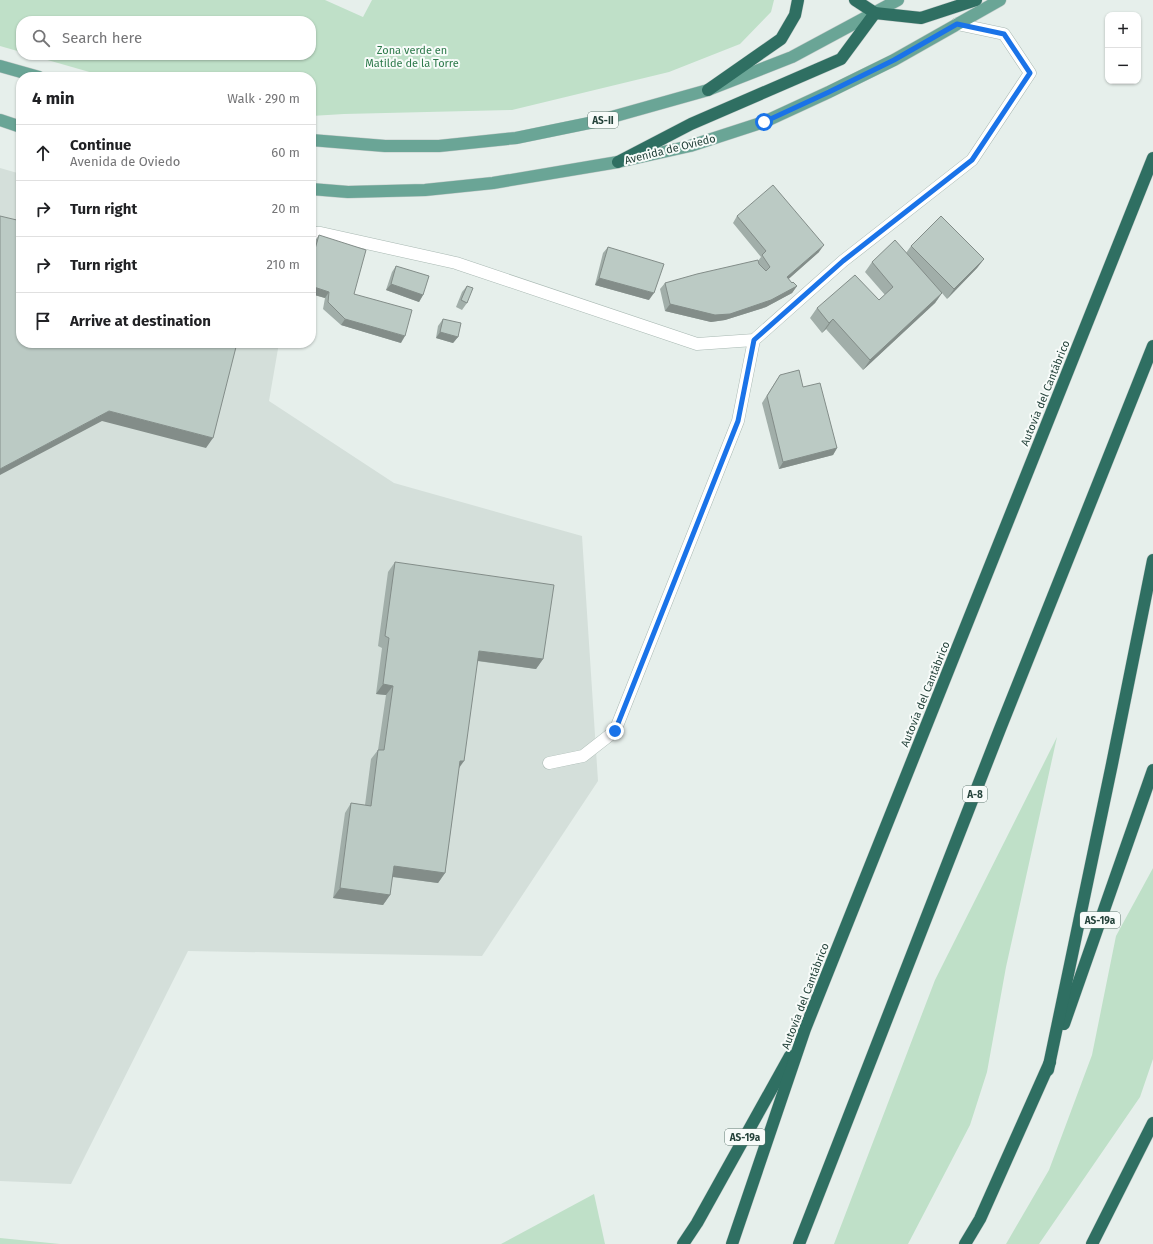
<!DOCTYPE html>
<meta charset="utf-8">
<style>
body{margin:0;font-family:"Fira Sans",sans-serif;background:#f6f6f6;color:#202124}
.controls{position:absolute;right:12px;top:12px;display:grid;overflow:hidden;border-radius:8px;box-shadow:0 1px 3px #0004}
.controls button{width:36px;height:36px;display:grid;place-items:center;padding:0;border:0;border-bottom:1px solid #e0e0e0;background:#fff;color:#202124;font:20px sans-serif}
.stop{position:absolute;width:12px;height:12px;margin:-9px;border:3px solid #1a73e8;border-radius:50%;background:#fff}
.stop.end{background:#1a73e8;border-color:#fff;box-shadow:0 1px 4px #0008}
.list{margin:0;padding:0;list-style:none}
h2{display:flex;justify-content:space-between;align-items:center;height:52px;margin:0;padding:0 16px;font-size:17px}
h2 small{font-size:13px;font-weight:400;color:#757577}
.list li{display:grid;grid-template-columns:26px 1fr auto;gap:12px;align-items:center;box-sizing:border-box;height:56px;padding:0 16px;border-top:1px solid #e0e0e0}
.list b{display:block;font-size:15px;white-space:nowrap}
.list p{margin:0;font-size:13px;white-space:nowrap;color:#757577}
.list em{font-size:13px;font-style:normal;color:#757577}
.icon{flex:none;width:22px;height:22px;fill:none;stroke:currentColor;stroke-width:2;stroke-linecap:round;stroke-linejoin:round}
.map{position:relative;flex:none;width:1153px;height:1244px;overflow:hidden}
.search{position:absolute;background:#fff;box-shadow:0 1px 3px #0004;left:16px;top:16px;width:300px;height:44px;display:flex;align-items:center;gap:10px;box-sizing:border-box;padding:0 14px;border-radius:16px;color:#757577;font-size:15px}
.panel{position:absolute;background:#fff;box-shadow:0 1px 3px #0004;left:16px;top:72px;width:300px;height:276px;border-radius:16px}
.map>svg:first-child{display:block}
.built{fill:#d4dfda}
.green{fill:#bfe0c8}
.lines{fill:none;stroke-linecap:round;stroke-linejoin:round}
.minor-casing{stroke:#a8b8b2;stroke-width:13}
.major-casing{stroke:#c2cac8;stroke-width:13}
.highway-casing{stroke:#c2cac8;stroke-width:13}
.minor{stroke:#fff;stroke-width:12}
.major{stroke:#6aa596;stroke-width:12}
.highway{stroke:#2f6f62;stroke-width:12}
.wall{fill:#a1aea9}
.shaded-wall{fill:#838d89}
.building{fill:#bbcac4;stroke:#838d89}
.route{stroke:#1a73e8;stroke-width:5}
.labels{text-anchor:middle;stroke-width:4;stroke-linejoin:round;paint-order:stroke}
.shield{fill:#f7fbf9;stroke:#637a73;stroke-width:1}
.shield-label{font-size:10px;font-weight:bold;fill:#24423a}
.park-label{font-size:11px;fill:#2d7a4b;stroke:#f7fbf9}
.street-label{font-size:11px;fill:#24423a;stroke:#f7fbf9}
</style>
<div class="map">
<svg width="1153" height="1244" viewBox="0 0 1153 1244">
<rect width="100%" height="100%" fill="#e6efeb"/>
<path class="built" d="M0,168L21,174V343H279L269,401L394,483L582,536L598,781L482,956L188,951L71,1184L0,1181Z"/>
<g class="green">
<path d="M0,0H325L363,17L372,0H774L771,12L740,44L669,72L512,110L344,114L311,116V77H107L30,55H311V21H21V52L0,46Z"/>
<path d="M1057,737L1006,967L987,1072L970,1125L908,1244H834L935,980Z"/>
<path d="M1153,868V1059L1140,1097L1039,1244H1006L1049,1170L1092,1055L1116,936Z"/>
<path d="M594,1194L605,1244H501Z"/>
<path d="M0,1238L60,1244H0Z"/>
</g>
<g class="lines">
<g class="minor-casing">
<g id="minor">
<path d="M311,233H321L456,263L697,344L754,340L843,261L972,160L1030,73L1004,34L957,24"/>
<path d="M549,763L583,756L615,731L738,421L754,340"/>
</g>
</g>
<g class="major-casing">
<g id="major">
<path d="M0,66L39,77"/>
<path d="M0,120L21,127"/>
<path d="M311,140L385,146H439L516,138L594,122L708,90L792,57L898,0"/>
<path d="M311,189L348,192L425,190L493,183L618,162L690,146L764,122L829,92L894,60L1000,0"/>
</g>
</g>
<g class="highway-casing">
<g id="highway">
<path d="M855,0L875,13L921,18L976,0"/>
<path d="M708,90L781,39L795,15L798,0"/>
<path d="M618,162L691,124L841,59L875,13"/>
<path d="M1064,1024L1153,770"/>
<path d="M1048,1070L1112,764L1153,560"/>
<path d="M683,1244L697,1223L790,1056"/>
<path d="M732,1244L805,1029L1153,158"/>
<path d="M799,1244L1000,729L1153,346"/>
<path d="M965,1244L980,1219L1050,1062"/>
<path d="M1092,1244L1153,1123"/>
</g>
</g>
<use href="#minor" class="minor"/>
<use href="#major" class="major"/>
<use href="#highway" class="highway"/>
</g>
<g class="wall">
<path d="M737,216L819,252L788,279L792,283L797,286L792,293L766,307L725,320L711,322L665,311L660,289L665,283L758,261L761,257L733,223Z"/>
<path d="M319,235L354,294L401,343L341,325L323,309L325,298L311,294V253L314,242Z"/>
<path d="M911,246L984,259L977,268L947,299L942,293L935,303L863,370L826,329L822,333L810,318L817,308L879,300L885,295L865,272L872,262L906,253Z"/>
<path d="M608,247L649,300L595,285L603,253Z"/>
<path d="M396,266L423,295L419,302L386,290L392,272Z"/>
<path d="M467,286V303L462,310L456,307L462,292Z"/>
<path d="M443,319L458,337L453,343L436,338L438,326Z"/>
<path d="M780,375L803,387L837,448L833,455L779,469L762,403Z"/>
<path d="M395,562L543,659L536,669L477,661L459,768L445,873L438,883L392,877L390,895L383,905L333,898L345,813L351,803L365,805L371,759L378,750L386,695L376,694L382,648L378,646L388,572Z"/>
</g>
<g class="shaded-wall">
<path d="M824,245L819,252L783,284L787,277Z"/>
<path d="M984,259L977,268L947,299L954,289Z"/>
<path d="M599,278L654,293L649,300L595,285Z"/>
<path d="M391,284L423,295L419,302L386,290Z"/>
<path d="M311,286L329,292L325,298L311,294Z"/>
<path d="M797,286L792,293L766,307L725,320L711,322L665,311L670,304Z"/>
<path d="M942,293L935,303L863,370L870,360Z"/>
<path d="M345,319L405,336L401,343L341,325Z"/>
<path d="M833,319L826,329L822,333L829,323Z"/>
<path d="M440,332L458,337L453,343L436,338Z"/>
<path d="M109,411L213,438L206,448L102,421L0,475V469Z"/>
<path d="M837,448L833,455L779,469L783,462Z"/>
<path d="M479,651L543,659L536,669L472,660Z"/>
<path d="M383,684L393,686L386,695L376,694Z"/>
<path d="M460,761H464L457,771Z"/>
<path d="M394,866L445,873L438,883L387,876Z"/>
<path d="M340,888L390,895L383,905L333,898Z"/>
</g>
<g class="building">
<path d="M773,185L824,245L787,277L792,283L793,282L797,286L771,300L730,314L715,315L670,304L665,283L697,274L758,260L759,264L766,271L770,267L762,255L766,251L737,216Z"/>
<path d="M0,216L21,221V343H237L213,438L109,411L0,469Z"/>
<path d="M941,216L984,259L954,289L911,246Z"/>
<path d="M319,235L366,250L354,294L412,310L405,336L345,319L328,302L329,292L311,286V263Z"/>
<path d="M895,240L942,293L870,360L833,319L829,323L817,308L855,275L879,300L893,287L872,262Z"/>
<path d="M608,247L664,264L654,293L599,278Z"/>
<path d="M396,266L429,276L423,295L391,284Z"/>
<path d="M467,286L473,288L467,303L461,300Z"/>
<path d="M443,319L461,323L458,337L440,332Z"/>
<path d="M799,370L803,387L820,383L837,448L783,462L767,396L780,375Z"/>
<path d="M395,562L554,585L543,659L479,651L464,761H460L445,873L394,866L390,895L340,888L351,803L371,806L378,750H384L393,686L383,684L389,638L385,636Z"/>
</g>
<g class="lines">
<path class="route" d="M615,731L738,421L754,340L843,261L972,160L1030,73L1004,34L957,24L894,60L829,92L764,122"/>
</g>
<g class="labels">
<g class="shield">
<rect x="588" y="112" width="30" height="16" rx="3"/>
<rect x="963" y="786" width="24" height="16" rx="3"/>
<rect x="1080" y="912" width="40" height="16" rx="3"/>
<rect x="725" y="1129" width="40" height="16" rx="3"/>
</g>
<g class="shield-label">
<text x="603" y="124">AS-II</text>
<text x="975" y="798">A-8</text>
<text x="1100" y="924">AS-19a</text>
<text x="745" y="1141">AS-19a</text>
</g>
<g class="park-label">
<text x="412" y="54">Zona verde en<tspan x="412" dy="13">Matilde de la Torre</tspan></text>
</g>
<g class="street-label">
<text transform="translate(670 149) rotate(-14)" y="4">Avenida de Oviedo</text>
<text transform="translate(1045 393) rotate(-68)" y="4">Autovía del Cantábrico</text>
<text transform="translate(925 694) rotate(-68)" y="4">Autovía del Cantábrico</text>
<text transform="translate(805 996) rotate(-69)" y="4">Autovía del Cantábrico</text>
</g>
</g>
</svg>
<div class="controls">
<button>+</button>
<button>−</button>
</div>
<div class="stop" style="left:764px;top:122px"></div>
<div class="stop end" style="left:615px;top:731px"></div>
<div class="search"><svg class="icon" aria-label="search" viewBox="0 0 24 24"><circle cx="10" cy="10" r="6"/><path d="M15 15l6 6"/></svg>Search here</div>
<section class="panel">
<h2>4 min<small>Walk · 290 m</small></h2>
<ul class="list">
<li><svg class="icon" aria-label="ahead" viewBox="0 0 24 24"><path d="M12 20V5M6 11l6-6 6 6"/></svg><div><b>Continue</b><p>Avenida de Oviedo</p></div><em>60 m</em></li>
<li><svg class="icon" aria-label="right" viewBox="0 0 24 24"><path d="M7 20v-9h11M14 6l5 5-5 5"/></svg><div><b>Turn right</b></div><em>20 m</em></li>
<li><svg class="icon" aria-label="right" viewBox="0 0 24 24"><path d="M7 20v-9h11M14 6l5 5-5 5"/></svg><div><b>Turn right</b></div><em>210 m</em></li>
<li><svg class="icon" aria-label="arrive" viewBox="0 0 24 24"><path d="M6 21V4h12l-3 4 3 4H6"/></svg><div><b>Arrive at destination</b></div></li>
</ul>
</section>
</div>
